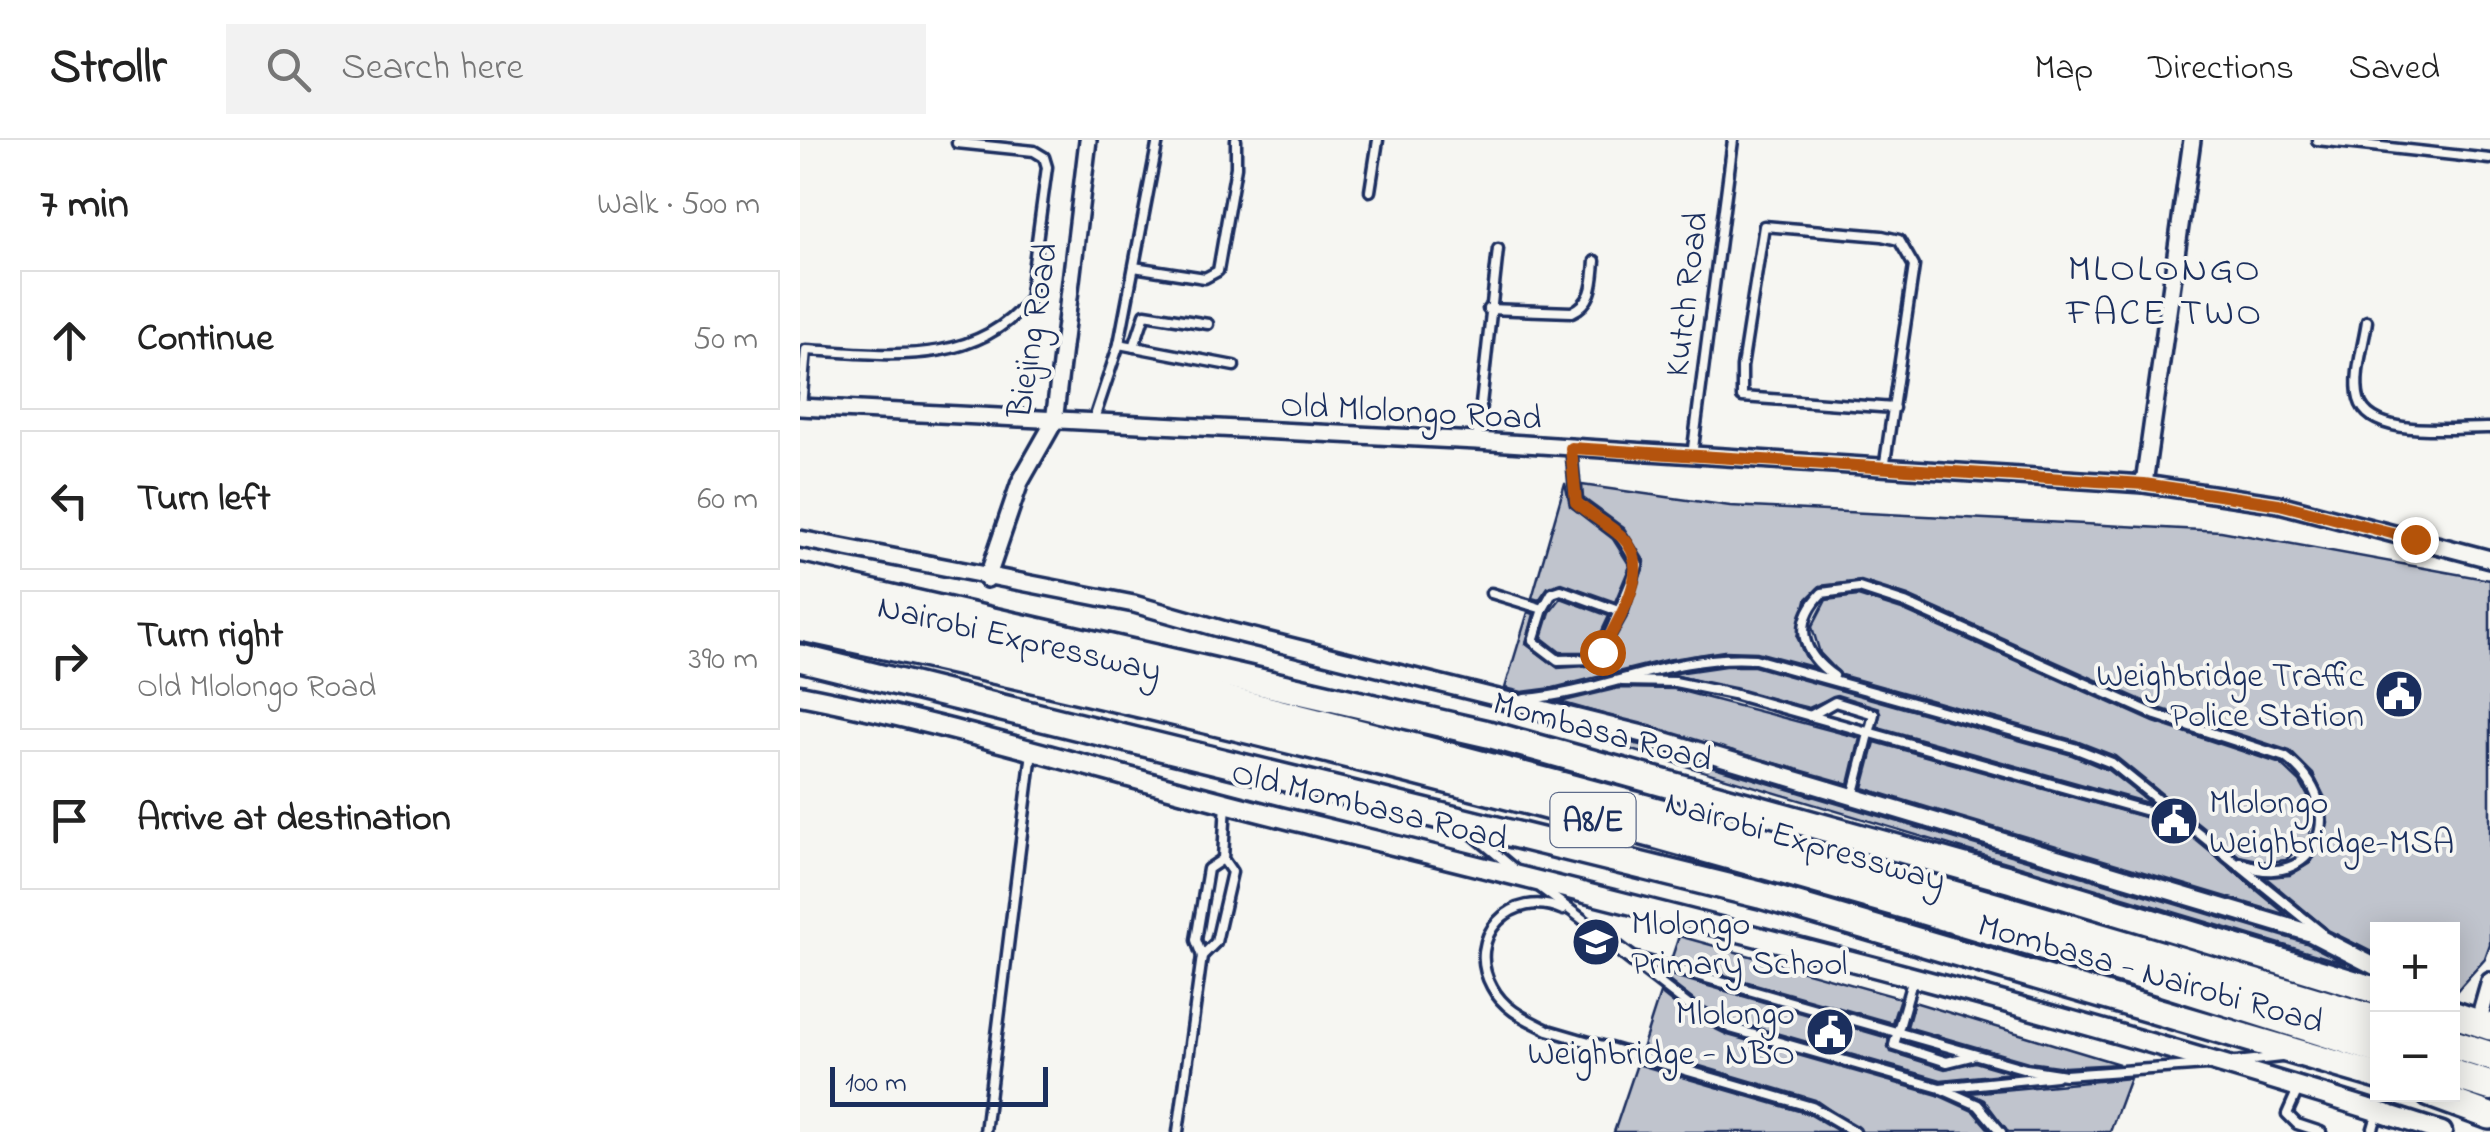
<!DOCTYPE html>
<meta charset="utf-8">
<style>
body{margin:0;font-family:"Indie Flower",sans-serif;background:#f2f2f2;color:#222}
.controls{position:absolute;right:30px;bottom:30px;display:grid;overflow:hidden;border-radius:0px;box-shadow:0 5px 25px #0003}
.controls button{width:90px;height:90px;display:grid;place-items:center;padding:0;border:0;border-bottom:2px solid #e0e0e0;background:#fff;color:#222;font:50px sans-serif}
.scale{position:absolute;left:30px;bottom:25px;width:218px;box-sizing:border-box;padding-left:10px;border:5px solid #1b2f5e;border-top:0;font-size:28px;line-height:35px;white-space:nowrap;color:#1b2f5e;-webkit-text-stroke:8px #f6f6f2;paint-order:stroke}
.stop{position:absolute;width:30px;height:30px;margin:-22px;border:8px solid #b45309;border-radius:50%;background:#fff}
.stop.end{background:#b45309;border-color:#fff;box-shadow:0 2px 10px #0008}
.list{margin:0;padding:0;list-style:none}
h2{display:flex;justify-content:space-between;align-items:center;height:130px;margin:0;padding:0 40px;font-size:42px}
h2 small{font-size:32px;font-weight:400;color:#767676}
.list li{display:grid;grid-template-columns:65px 1fr auto;gap:30px;align-items:center;box-sizing:border-box;height:140px;margin:0 20px 20px;padding:0 20px;border:2px solid #e0e0e0;border-radius:0px}
.list b{display:block;font-size:38px;white-space:nowrap}
.list p{margin:0;font-size:32px;white-space:nowrap;color:#767676}
.list em{font-size:32px;font-style:normal;color:#767676}
.icon{flex:none;width:55px;height:55px;fill:none;stroke:currentColor;stroke-width:2;stroke-linecap:round;stroke-linejoin:round}
.map{position:relative;flex:none;width:1690px;height:992px;overflow:hidden}
header{display:flex;align-items:center;gap:60px;box-sizing:border-box;height:140px;padding:0 50px;background:#fff;border-bottom:2px solid #e0e0e0}
header strong{font-size:48px}
nav{display:flex;gap:55px;margin-inline-start:auto;font-size:35px}
.search{width:700px;height:90px;background:#f2f2f2;display:flex;align-items:center;gap:25px;box-sizing:border-box;padding:0 35px;border-radius:0px;color:#767676;font-size:38px}
main{display:flex}
aside{flex:1;background:#fff}
.map>svg:first-child{display:block}
.building{fill:#c0c4cd;stroke:#1b2f5e;stroke-width:2.5}
.lines{fill:none;stroke-linecap:round;stroke-linejoin:round}
.service-casing{stroke:#1b2f5e;stroke-width:15}
.minor-casing{stroke:#1b2f5e;stroke-width:22}
.tertiary-casing{stroke:#1b2f5e;stroke-width:25}
.trunk-casing{stroke:#1b2f5e;stroke-width:32}
.motorway-casing{stroke:#1b2f5e;stroke-width:35}
.service{stroke:#f6f6f2;stroke-width:8}
.minor{stroke:#f6f6f2;stroke-width:15}
.tertiary{stroke:#f6f6f2;stroke-width:18}
.trunk{stroke:#f6f6f2;stroke-width:25}
.motorway{stroke:#f6f6f2;stroke-width:28}
.route{stroke:#b45309;stroke-width:12}
.labels{text-anchor:middle;stroke-width:8;stroke-linejoin:round;paint-order:stroke}
.shield{fill:#f6f6f2;stroke:#5d6b8a;stroke-width:2.5}
.shield-label{font-size:32px;font-weight:bold;fill:#1b2f5e}
.street-label{font-size:35px;fill:#1b2f5e;stroke:#f6f6f2}
.poi-label{font-size:35px;fill:#1b2f5e;stroke:#f6f6f2;text-anchor:end}
.neighbourhood-label{font-size:38px;letter-spacing:2.5px;fill:#1b2f5e;stroke:#f6f6f2}
</style>
<header>
<strong>Strollr</strong>
<div class="search"><svg class="icon" aria-label="search" viewBox="0 0 24 24"><circle cx="10" cy="10" r="6"/><path d="M15 15l6 6"/></svg>Search here</div>
<nav><a>Map</a><a>Directions</a><a>Saved</a></nav>
</header>
<main>
<aside>
<h2>7 min<small>Walk · 500 m</small></h2>
<ul class="list">
<li><svg class="icon" aria-label="ahead" viewBox="0 0 24 24"><path d="M12 20V5M6 11l6-6 6 6"/></svg><div><b>Continue</b></div><em>50 m</em></li>
<li><svg class="icon" aria-label="left" viewBox="0 0 24 24"><path d="M17 20v-9H6M10 6l-5 5 5 5"/></svg><div><b>Turn left</b></div><em>60 m</em></li>
<li><svg class="icon" aria-label="right" viewBox="0 0 24 24"><path d="M7 20v-9h11M14 6l5 5-5 5"/></svg><div><b>Turn right</b><p>Old Mlolongo Road</p></div><em>390 m</em></li>
<li><svg class="icon" aria-label="arrive" viewBox="0 0 24 24"><path d="M6 21V4h12l-3 4 3 4H6"/></svg><div><b>Arrive at destination</b></div></li>
</ul>
</aside>
<div class="map">
<svg width="1690" height="992" viewBox="0 0 1690 992">
<rect width="100%" height="100%" fill="#f6f6f2"/>
<filter id="ink" filterUnits="userSpaceOnUse"><feTurbulence type="fractalNoise" baseFrequency=".01" numOctaves="2"/><feDisplacementMap in="SourceGraphic" scale="20" xChannelSelector="R" yChannelSelector="G"/><feConvolveMatrix kernelMatrix="1 2 1 2 8 2 1 2 1" color-interpolation-filters="sRGB"/></filter>
<g filter="url(#ink)">
<g class="building">
<path d="M765,343L770,366L813,399L830,426L815,462L762,443L748,447L739,460L732,458Z"/>
<path d="M782,345L930,366L1421,391L1690,440V805L1685,819L1652,856V790H1578V815L1528,790L1465,737L1490,735L1510,723L1523,705L1528,683L1525,658L1513,634L1490,611L1359,568L1108,456L1061,441L1020,446L1006,460L997,497L1013,527L957,512L924,511L866,520L753,548L722,552L705,548L728,472L734,474L726,504L758,528L800,525L828,475L845,422L824,388L783,358Z"/>
<path d="M1058,456L1102,470L1354,582L1481,624L1500,642L1511,662L1509,698L1486,720L1467,722L1439,716L1315,616L1276,601L1041,535L1020,513L1012,487L1026,460Z"/>
<path d="M761,458L809,476L792,512H760L742,498L750,472Z"/>
<path d="M925,526H954L1272,615L1308,630L1351,664L1078,587L1079,568L1037,555L1009,568L870,534Z"/>
<path d="M819,548L874,549L1060,598L1049,644L760,562Z"/>
<path d="M699,570L840,605L1506,803L1547,824Z"/>
<path d="M1075,602L1380,687L1487,775L1063,648Z"/>
<path d="M879,796L1100,858L1092,883L871,820Z"/>
<path d="M867,834L1088,898L1091,912L1145,929L1175,922L1213,933L1141,940L933,881L897,863L865,838Z"/>
<path d="M860,853L889,876L928,895L1138,955L1173,971L1191,992H1062L1015,960L842,909Z"/>
<path d="M1114,862L1319,924L1265,927L1228,922L1107,887Z"/>
<path d="M837,924L1009,974L1040,992H814Z"/>
<path d="M1330,938L1310,992H1208L1184,960L1169,953Z"/>
</g>
<g class="lines">
<g class="service-casing">
<g id="service">
<path d="M1517,0L1690,19"/>
<path d="M570,51L578,0"/>
<path d="M334,127L405,138L418,131L436,27V0"/>
<path d="M688,169L772,172C794,162 793,142 795,121"/>
<path d="M1567,181C1564,204 1553,236 1559,259C1570,300 1657,287 1690,288"/>
<path d="M319,204L434,226"/>
<path d="M334,207L345,174L408,184"/>
<path d="M1,267L6,210C84,214 173,229 229,160L247,27L244,17L234,11L157,3"/>
<path d="M293,282L319,204L358,0"/>
<path d="M677,301L698,109"/>
<path d="M892,316L933,0"/>
<path d="M1084,329L1114,126L1099,100L1082,96L964,86L942,227V257L1094,268"/>
<path d="M691,453L743,469L733,501L758,520L796,519L802,512L838,425L819,394L776,362L771,307"/>
<path d="M743,469L752,453L761,450L821,472"/>
<path d="M1034,536C1001,513 993,483 1022,453L1059,448L1105,463L1356,575L1485,617C1555,668 1513,756 1441,723"/>
<path d="M822,541L875,542L933,554L1379,680"/>
<path d="M725,559C804,553 873,513 955,519L1274,608L1312,623L1521,792"/>
<path d="M1010,576L1035,562L1074,574L1053,657"/>
<path d="M670,692L713,728"/>
<path d="M741,748L833,817L1226,929L1265,935L1407,925"/>
<path d="M763,770C712,747 664,797 692,847C704,870 726,879 748,890L1012,967L1055,992"/>
<path d="M822,814L893,869L930,888L1140,948L1256,936"/>
<path d="M402,816L416,802L432,732L423,719L426,662"/>
<path d="M1113,838L1094,905L1147,922L1171,916"/>
<path d="M1436,922L1481,917"/>
<path d="M1499,947L1487,974L1497,984L1521,992"/>
<path d="M1142,949L1178,965L1201,992"/>
<path d="M185,992L232,612"/>
<path d="M378,992L402,816L396,800L408,729L423,719"/>
<path d="M1572,992L1578,972"/>
</g>
</g>
<g class="minor-casing">
<g id="minor">
<path d="M0,267L677,301L1344,344L1479,364L1690,419"/>
<path d="M1344,344L1392,0"/>
<path d="M0,399L334,464L425,490L843,594L1510,793L1578,828"/>
<path d="M187,439L220,342L254,282L288,0"/>
<path d="M1678,883L1690,841"/>
</g>
</g>
<g class="tertiary-casing">
<path id="tertiary" d="M0,555C165,587 325,639 488,679C875,775 1263,869 1642,992"/>
</g>
<g class="trunk-casing">
<g id="trunk">
<path d="M0,437L688,594L1212,740L1578,851"/>
<path d="M0,518L960,755L1578,936"/>
<path d="M1652,874L1690,887"/>
<path d="M1630,954L1690,976"/>
</g>
</g>
<g class="motorway-casing">
<g id="motorway">
<path d="M0,462C532,577 1057,723 1578,881"/>
<path d="M0,486C532,599 1060,742 1578,909"/>
<path d="M1652,904L1690,916"/>
<path d="M1652,934L1690,946"/>
</g>
</g>
<use href="#service" class="service"/>
<use href="#minor" class="minor"/>
<use href="#tertiary" class="tertiary"/>
<use href="#trunk" class="trunk"/>
<use href="#motorway" class="motorway"/>
</g>
</g>
<g class="lines" filter="url(#ink)">
<path class="route" d="M802,512C818,478 856,427 821,396C807,383 789,375 776,362L771,308L1344,344L1479,364L1615,399"/>
</g>
<defs>
<g id="civic-disc" transform="scale(2.5)"><circle r="9.5" fill="#1b2f5e" stroke="#f6f6f2"/><path d="M-.6-6.5H3V-4.5H.6V-3L4-1V1h2V6H-6V1h2V-1L-.6-3ZM-1.2 2.5V6h2.4V2.5Z" fill="#fff"/></g>
<g id="school-disc" transform="scale(2.5)"><circle r="9.5" fill="#1b2f5e" stroke="#f6f6f2"/><path d="M0-5L7-2L0 1L-7-2ZM-4 1L0 2.5L4 1V4Q0 6-4 4Z" fill="#fff"/></g>
</defs>
<g fill-rule="evenodd">
<use href="#civic-disc" x="1599" y="554"/>
<use href="#civic-disc" x="1374" y="681"/>
<use href="#school-disc" x="796" y="802"/>
<use href="#civic-disc" x="1030" y="892"/>
</g>
<g class="labels">
<rect class="shield" x="750.5" y="653" width="85" height="54" rx="8"/>
<g class="shield-label">
<text x="793" y="691">A8/E</text>
</g>
<g class="street-label">
<text transform="translate(885 154) rotate(-83)" y="12">Kutch Road</text>
<text transform="translate(231 190) rotate(-81)" y="12">Biejing Road</text>
<text transform="translate(611 270) rotate(3)" y="12">Old Mlolongo Road</text>
<text transform="translate(220 497) rotate(13)" y="12">Nairobi Expressway</text>
<text transform="translate(803 590) rotate(15)" y="12">Mombasa Road</text>
<text transform="translate(570 664) rotate(14)" y="12">Old Mombasa Road</text>
<text transform="translate(1006 700) rotate(16)" y="12">Nairobi Expressway</text>
<text transform="translate(1351 832) rotate(16)" y="12">Mombasa - Nairobi Road</text>
</g>
<g class="poi-label">
<text x="1564" y="546">Weighbridge Traffic<tspan x="1564" dy="40">Police Station</tspan></text>
<text x="1409" y="673" text-anchor="start">Mlolongo<tspan x="1409" dy="40">Weighbridge-MSA</tspan></text>
<text x="831" y="794" text-anchor="start">Mlolongo<tspan x="831" dy="40">Primary School</tspan></text>
<text x="995" y="884">Mlolongo<tspan x="995" dy="40">Weighbridge - NBO</tspan></text>
</g>
<g class="neighbourhood-label">
<text x="1365" y="140">MLOLONGO<tspan x="1365" dy="44">FACE TWO</tspan></text>
</g>
</g>
</svg>
<div class="controls">
<button>+</button>
<button>−</button>
</div>
<div class="scale">100 m</div>
<div class="stop" style="left:802px;top:512px"></div>
<div class="stop end" style="left:1615px;top:399px"></div>
</div>
</main>
